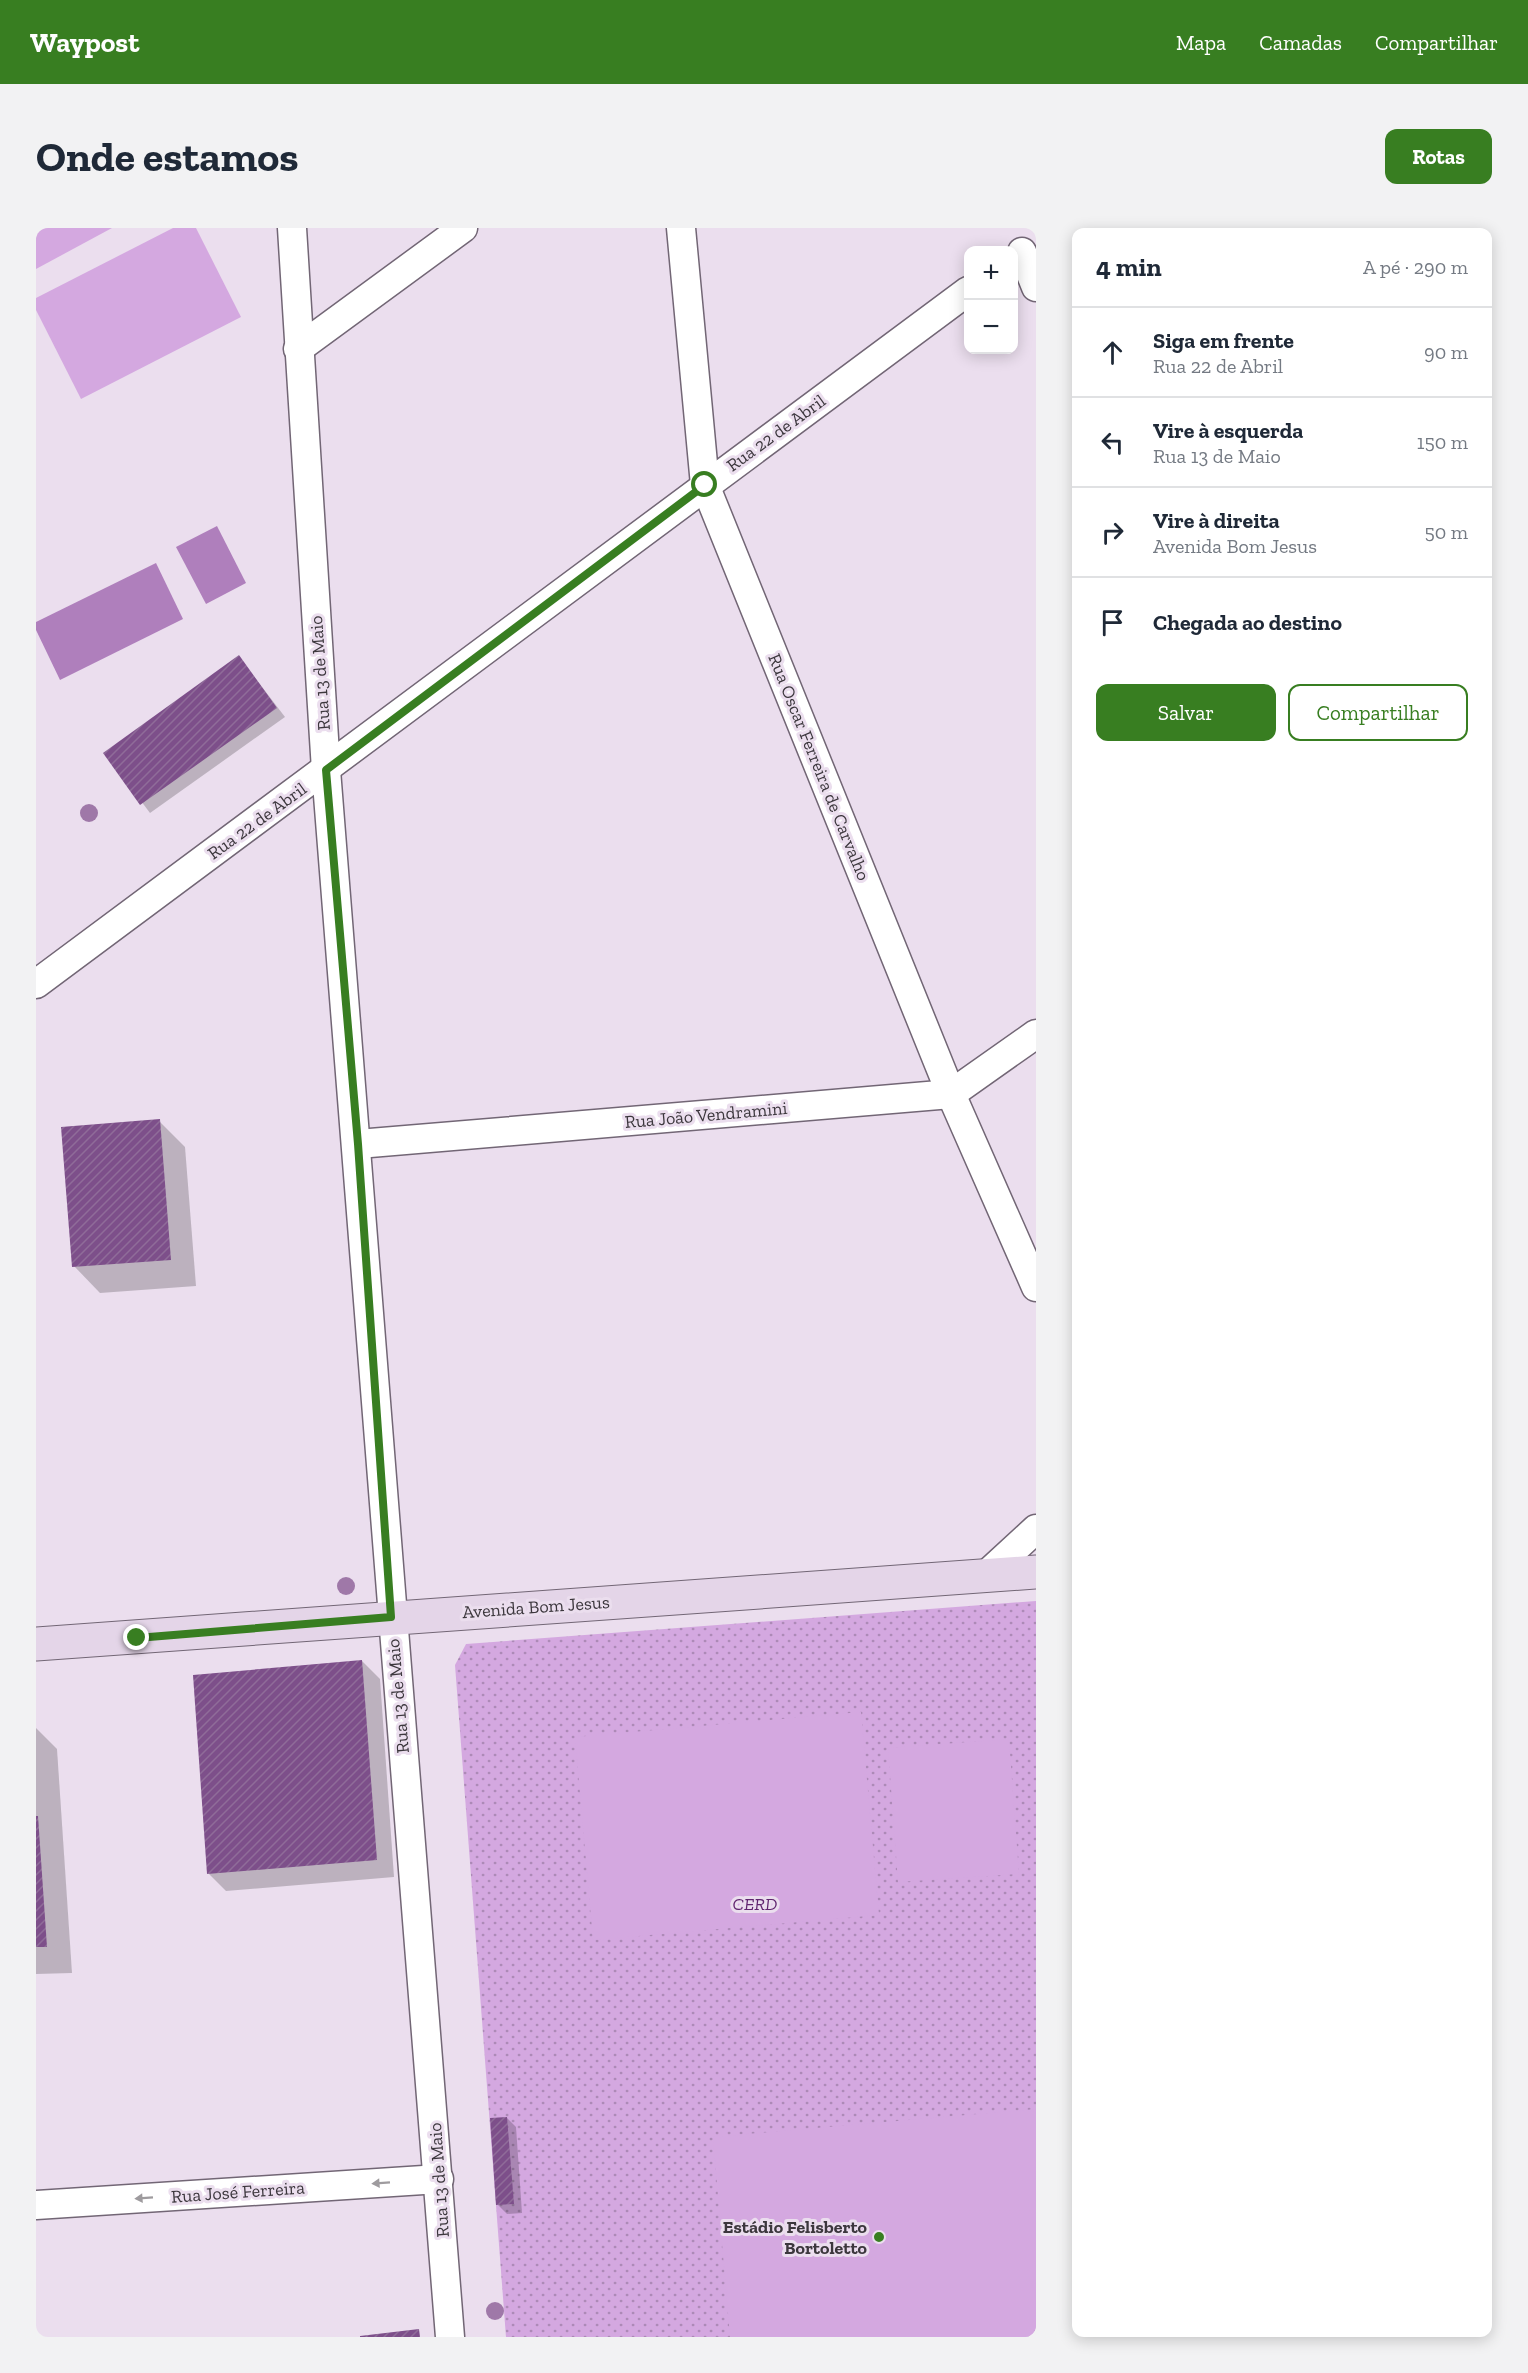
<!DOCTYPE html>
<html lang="pt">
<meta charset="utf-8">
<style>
body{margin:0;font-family:"Zilla Slab",serif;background:#f2f2f3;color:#1f2937}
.controls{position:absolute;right:18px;top:18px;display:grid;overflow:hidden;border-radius:12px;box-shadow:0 3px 15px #0003}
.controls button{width:54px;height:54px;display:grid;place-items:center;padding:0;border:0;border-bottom:2px solid #e0e1e3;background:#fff;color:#1f2937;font:30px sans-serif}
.stop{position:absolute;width:18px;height:18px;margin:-14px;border:4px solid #387e21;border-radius:50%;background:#fff}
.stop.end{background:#387e21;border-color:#fff;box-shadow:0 2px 6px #0008}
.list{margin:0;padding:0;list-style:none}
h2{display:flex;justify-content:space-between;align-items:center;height:78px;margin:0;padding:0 24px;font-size:26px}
h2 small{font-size:20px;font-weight:400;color:#747a83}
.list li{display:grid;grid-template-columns:39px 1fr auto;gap:18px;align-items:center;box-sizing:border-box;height:90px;padding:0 24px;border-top:2px solid #e0e1e3}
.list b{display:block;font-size:22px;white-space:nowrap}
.list p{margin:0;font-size:20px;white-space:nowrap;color:#747a83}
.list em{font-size:20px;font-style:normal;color:#747a83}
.actions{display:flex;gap:12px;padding:18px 24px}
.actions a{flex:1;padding:14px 0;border:2px solid #387e21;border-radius:12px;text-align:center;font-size:21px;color:#387e21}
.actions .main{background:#387e21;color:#fff}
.icon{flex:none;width:33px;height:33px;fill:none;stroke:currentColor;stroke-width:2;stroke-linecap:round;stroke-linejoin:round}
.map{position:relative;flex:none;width:1000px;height:2109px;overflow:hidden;border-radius:12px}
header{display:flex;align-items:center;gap:36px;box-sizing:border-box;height:84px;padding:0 30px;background:#387e21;color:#fff}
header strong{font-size:28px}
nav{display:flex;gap:33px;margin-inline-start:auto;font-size:21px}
.intro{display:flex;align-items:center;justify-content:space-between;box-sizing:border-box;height:144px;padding:0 36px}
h1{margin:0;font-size:42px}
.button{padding:15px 27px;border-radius:12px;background:#387e21;color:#fff;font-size:21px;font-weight:700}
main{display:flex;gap:36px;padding:0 36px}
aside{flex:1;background:#fff;border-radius:12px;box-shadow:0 3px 15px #0003}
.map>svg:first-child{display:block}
.green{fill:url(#green-dots)}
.pitch{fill:#d4a8e0}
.water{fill:#af7fbc}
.shadow{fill:#0003}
.building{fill:url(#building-hatch)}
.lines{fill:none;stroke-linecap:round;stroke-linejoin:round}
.street-casing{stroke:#726675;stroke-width:31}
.secondary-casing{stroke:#726675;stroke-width:35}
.street{stroke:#fff;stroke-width:28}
.secondary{stroke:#e4d5e8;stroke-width:33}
.tree{fill:#9f78a8}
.oneway{fill:#9e9b9e}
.route{stroke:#387e21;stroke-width:8}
.poi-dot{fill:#387e21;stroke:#ebdeee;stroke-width:2}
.labels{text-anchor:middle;stroke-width:6;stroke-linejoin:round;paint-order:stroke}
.street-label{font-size:18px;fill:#3c373d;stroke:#ebdeee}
.park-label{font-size:18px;font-style:italic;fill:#60246f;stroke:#ebdeee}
.poi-label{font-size:18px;font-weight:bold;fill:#3c373d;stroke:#ebdeee;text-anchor:end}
</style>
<header>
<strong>Waypost</strong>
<nav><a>Mapa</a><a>Camadas</a><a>Compartilhar</a></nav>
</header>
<div class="intro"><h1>Onde estamos</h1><a class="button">Rotas</a></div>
<main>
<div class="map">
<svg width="1000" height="2109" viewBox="0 0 1000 2109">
<defs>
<pattern id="green-dots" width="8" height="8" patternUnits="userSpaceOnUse" patternTransform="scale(1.5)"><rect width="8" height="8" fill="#d4a8e0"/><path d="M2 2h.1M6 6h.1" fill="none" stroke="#ad8ab7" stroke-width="1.8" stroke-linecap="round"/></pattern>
<pattern id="building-hatch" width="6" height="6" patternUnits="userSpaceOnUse" patternTransform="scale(1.5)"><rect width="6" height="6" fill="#7d4f8a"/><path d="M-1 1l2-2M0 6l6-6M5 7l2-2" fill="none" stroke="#8f6c99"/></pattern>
</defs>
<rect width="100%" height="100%" fill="#ebdeee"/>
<path class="green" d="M1000,1373V2109H470L419,1437L430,1416Z"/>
<g class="pitch">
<path d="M0,0H76L0,41Z"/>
<path d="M137,0H160L205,89L45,171L0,82V70Z"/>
<path d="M825,1484L843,1687L557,1712L539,1509Z"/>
<path d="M973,1511L983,1646L862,1654L852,1520Z"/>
<path d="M1000,1881V2109H694L677,1909Z"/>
</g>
<g class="water">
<path d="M181,298L210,355L170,376L140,319Z"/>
<path d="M120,335L147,391L24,452L0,402V394Z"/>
</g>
<g class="shadow">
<path d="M203,429L249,489L114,585L69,525Z"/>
<path d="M123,893L149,919L160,1058L64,1065L38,1038Z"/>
<path d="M326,1433L344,1451L358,1649L190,1663L172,1645Z"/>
<path d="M0,1500L21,1521L36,1745L0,1746Z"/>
<path d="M471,1890L480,1899L486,1985L471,1986L462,1977Z"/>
</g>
<g class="building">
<path d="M203,427L241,480L104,577L67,525Z"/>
<path d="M124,891L135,1032L36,1039L25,899Z"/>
<path d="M326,1432L341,1632L171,1646L157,1447Z"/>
<path d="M0,1588H2L11,1719H0Z"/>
<path d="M471,1889L478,1976L460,1977L454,1890Z"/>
<path d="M383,2101L384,2109H324V2108Z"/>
</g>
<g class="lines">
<g class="street-casing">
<g id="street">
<path d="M256,0L290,542L414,2109"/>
<path d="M645,0L669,257L915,866L1000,1059"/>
<path d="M986,24L1000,59"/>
<path d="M262,121L427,0"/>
<path d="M0,756L932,63"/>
<path d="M322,916L915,866L1000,806"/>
<path d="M950,1347L1000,1301"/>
<path d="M0,1977L403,1951"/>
</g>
</g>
<g class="secondary-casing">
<path id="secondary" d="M0,1416L1000,1344"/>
</g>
<use href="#street" class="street"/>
<use href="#secondary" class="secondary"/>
</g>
<g class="tree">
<circle cx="53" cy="585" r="9"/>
<circle cx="310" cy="1358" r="9"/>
<circle cx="459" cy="2083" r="9"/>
</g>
<defs><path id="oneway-solid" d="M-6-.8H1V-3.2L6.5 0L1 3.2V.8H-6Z" transform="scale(1.5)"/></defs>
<g class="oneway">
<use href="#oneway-solid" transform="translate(345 1955) rotate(176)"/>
<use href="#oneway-solid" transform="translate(108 1970) rotate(176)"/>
</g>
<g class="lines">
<path class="route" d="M101,1410L355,1389L322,916L290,542L669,257"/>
</g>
<circle class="poi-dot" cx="843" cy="2009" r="6"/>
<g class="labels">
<g class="street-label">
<text transform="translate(740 205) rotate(-36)" y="6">Rua 22 de Abril</text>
<text transform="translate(284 445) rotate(-94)" y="6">Rua 13 de Maio</text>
<text transform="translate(783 539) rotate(68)" y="6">Rua Oscar Ferreira de Carvalho</text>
<text transform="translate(221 593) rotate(-36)" y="6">Rua 22 de Abril</text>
<text transform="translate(670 887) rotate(-5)" y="6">Rua João Vendramini</text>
<text transform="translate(500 1379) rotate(-4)" y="6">Avenida Bom Jesus</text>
<text transform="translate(362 1468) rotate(-95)" y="6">Rua 13 de Maio</text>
<text transform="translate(403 1952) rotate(-94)" y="6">Rua 13 de Maio</text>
<text transform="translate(202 1964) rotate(-4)" y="6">Rua José Ferreira</text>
</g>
<g class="park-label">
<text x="719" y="1682">CERD</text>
</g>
<g class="poi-label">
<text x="831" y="2005">Estádio Felisberto<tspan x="831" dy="21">Bortoletto</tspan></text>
</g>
</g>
</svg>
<div class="controls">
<button>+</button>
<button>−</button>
</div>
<div class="stop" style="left:669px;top:257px"></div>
<div class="stop end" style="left:101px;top:1410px"></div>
</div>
<aside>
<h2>4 min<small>A pé · 290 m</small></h2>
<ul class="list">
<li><svg class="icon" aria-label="ahead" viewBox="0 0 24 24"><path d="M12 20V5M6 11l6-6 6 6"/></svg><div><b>Siga em frente</b><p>Rua 22 de Abril</p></div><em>90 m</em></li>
<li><svg class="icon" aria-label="left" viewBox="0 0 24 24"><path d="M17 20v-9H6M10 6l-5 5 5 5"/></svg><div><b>Vire à esquerda</b><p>Rua 13 de Maio</p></div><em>150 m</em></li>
<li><svg class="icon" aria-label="right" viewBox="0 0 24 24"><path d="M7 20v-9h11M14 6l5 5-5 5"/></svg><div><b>Vire à direita</b><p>Avenida Bom Jesus</p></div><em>50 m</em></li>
<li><svg class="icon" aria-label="arrive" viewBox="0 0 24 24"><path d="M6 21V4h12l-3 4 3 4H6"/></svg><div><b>Chegada ao destino</b></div></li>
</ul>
<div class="actions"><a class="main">Salvar</a><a>Compartilhar</a></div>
</aside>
</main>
